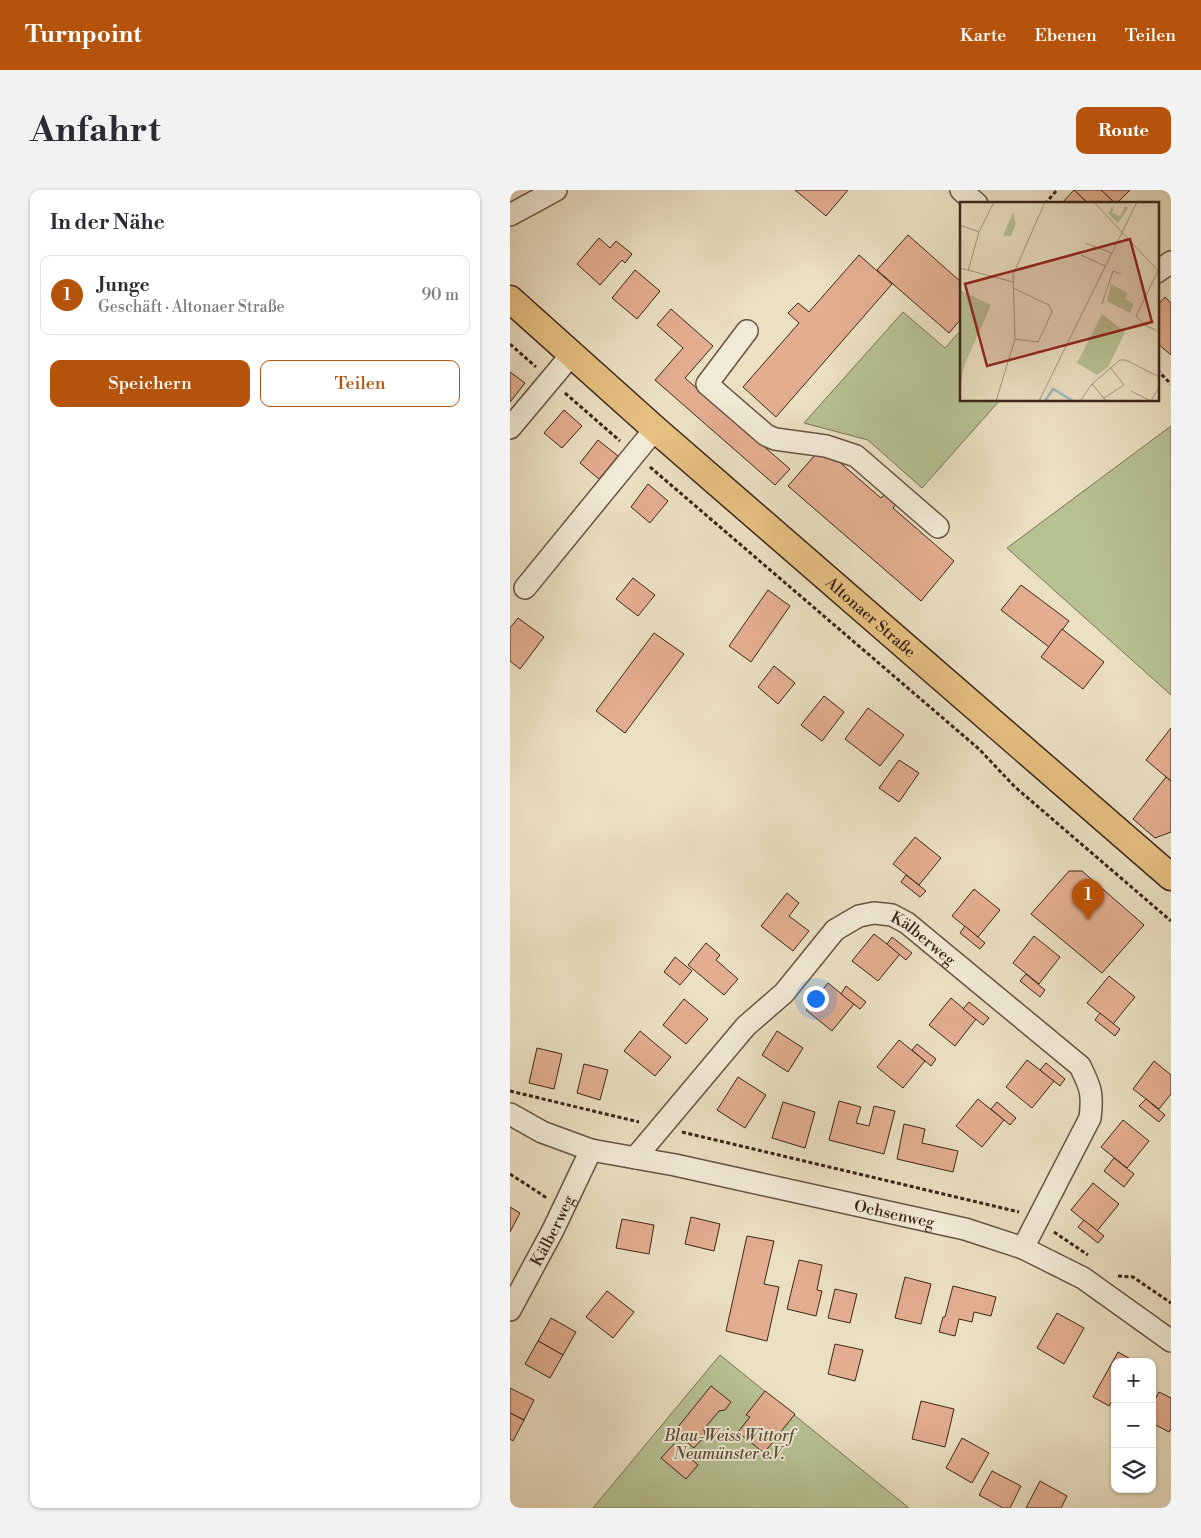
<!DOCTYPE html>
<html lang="de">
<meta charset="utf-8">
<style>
body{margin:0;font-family:"Libre Bodoni",serif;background:#f2f2f3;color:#2b2b33}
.controls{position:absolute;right:15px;bottom:15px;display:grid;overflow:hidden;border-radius:10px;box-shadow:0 1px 4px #0004}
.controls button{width:45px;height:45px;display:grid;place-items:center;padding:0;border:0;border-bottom:1px solid #e1e1e2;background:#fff;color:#2b2b33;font:25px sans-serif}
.you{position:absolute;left:305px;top:808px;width:18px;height:18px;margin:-12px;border:4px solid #fff;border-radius:50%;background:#1a73e8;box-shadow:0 0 0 8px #1a73e833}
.badge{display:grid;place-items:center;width:32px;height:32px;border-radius:50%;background:#b45309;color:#fff;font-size:16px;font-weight:700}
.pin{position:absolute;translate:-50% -41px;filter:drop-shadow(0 1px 2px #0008)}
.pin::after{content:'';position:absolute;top:26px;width:18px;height:15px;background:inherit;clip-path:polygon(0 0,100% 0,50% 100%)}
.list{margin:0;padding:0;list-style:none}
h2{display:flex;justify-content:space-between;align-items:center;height:65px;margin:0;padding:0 20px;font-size:21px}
h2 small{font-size:16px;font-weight:400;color:#7c7c81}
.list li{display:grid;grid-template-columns:32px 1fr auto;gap:15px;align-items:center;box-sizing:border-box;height:80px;margin:0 10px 10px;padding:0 10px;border:1px solid #e1e1e2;border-radius:10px}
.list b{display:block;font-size:19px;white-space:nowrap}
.list p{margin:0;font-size:16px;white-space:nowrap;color:#7c7c81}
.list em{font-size:16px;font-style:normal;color:#7c7c81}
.actions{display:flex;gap:10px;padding:15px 20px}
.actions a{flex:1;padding:11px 0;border:1px solid #b45309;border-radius:10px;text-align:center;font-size:18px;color:#b45309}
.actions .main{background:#b45309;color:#fff}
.icon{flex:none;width:28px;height:28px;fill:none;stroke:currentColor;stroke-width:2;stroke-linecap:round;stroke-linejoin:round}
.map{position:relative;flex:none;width:661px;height:1318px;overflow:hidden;border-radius:10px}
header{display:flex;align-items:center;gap:30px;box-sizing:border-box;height:70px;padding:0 25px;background:#b45309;color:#fff}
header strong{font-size:24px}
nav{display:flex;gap:28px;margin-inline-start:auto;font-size:18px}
.intro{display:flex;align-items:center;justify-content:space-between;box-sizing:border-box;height:120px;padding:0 30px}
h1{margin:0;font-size:35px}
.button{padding:12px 22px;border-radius:10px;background:#b45309;color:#fff;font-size:18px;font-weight:700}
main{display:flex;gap:30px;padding:0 30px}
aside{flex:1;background:#fff;border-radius:10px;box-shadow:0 1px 4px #0004}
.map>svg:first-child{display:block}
.green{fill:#b7c293;stroke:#797356}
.building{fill:#e3ae90;stroke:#3b241a}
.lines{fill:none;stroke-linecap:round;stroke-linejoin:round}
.minor-casing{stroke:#675344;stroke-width:24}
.major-casing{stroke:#3b241a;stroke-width:29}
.path{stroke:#3b241a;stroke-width:3;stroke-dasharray:4 2.5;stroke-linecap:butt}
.minor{stroke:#f2ebd7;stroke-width:21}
.major{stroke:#e6c081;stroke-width:26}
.labels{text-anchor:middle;stroke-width:4;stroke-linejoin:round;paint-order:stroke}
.street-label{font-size:16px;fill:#3b241a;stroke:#f2ebd7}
.park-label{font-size:16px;font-style:italic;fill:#5a4c38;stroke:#f2ebd7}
.inset-river{fill:none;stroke:#9bbbbb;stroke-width:2.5}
.inset-road{fill:none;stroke:#a5957f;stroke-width:1}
.view{fill:#8f2418;fill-opacity:0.15;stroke:#8f2418;stroke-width:2.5}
.inset-edge{fill:none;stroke:#3b241a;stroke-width:2.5}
</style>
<header>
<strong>Turnpoint</strong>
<nav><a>Karte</a><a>Ebenen</a><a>Teilen</a></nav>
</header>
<div class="intro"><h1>Anfahrt</h1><a class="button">Route</a></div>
<main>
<aside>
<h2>In der Nähe<small></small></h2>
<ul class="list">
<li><span class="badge">1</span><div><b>Junge</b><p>Geschäft · Altonaer Straße</p></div><em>90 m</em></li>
</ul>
<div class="actions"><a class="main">Speichern</a><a>Teilen</a></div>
</aside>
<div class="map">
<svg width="661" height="1318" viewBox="0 0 661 1318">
<rect width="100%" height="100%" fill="#ebe0c2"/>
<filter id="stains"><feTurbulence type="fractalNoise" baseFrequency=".004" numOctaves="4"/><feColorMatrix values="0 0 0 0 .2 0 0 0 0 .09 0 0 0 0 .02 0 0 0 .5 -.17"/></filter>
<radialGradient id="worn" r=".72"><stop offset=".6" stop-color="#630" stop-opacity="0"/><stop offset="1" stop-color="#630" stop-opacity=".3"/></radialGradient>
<g class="green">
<path d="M393,122L435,158L451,140V210H490L412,298L358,250L294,233Z"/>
<path d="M661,236V505L497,358Z"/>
<path d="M210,1165L399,1318H83Z"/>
</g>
<g class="building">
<path d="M285,0H338L316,26Z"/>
<path d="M564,0L579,14H551Z"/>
<path d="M564,0H591L606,14H579Z"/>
<path d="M591,0H620L606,14Z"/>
<path d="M398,45L451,92V129L439,143L367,80Z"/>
<path d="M89,48L100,58L106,51L122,64L115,73L112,70L90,95L67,74Z"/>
<path d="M349,65L382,94L266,227L233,197L289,133L278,123L288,113L299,122Z"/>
<path d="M125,80L150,101L127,129L102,108Z"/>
<path d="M655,107L661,113V165L647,153V116Z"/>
<path d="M161,119L203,156L175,188L280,279L265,295L145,190L173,158L147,135Z"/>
<path d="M0,182L15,193L0,212Z"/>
<path d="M54,220L72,236L52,258L34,243Z"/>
<path d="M88,250L108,266L89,289L70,273Z"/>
<path d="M312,257L371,308L379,300L390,310L383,318L444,371L411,411L278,296Z"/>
<path d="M138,294L158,311L140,333L121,317Z"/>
<path d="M123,388L145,405L128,426L106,409Z"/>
<path d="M511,395L559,431L539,457L491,420Z"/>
<path d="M258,400L280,416L241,472L219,456Z"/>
<path d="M8,428L34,447L10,479L0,471V438Z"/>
<path d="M552,439L594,472L573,499L531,467Z"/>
<path d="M144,443L174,464L115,543L86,521Z"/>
<path d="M264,476L285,493L268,514L248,497Z"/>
<path d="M314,506L334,522L312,551L291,535Z"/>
<path d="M358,518L394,545L370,576L335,549Z"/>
<path d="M661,538V591L636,570Z"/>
<path d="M389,570L409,583L389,612L369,598Z"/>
<path d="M656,587L661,591V642L645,648L623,629Z"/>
<path d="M405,647L431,668L409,695L383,674Z"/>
<path d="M559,681H572L634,735L592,783L521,724Z"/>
<path d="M396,685L416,701L410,707L391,692Z"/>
<path d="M464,699L490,720L468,747L442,726Z"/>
<path d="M277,703L289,713L279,726L299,741L283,761L251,736Z"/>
<path d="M455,736L475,753L470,759L450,743Z"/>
<path d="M364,744L390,764L368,791L342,771Z"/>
<path d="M524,746L550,767L529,794L503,773Z"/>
<path d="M382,747L402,763L396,770L377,754Z"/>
<path d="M196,753L210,765L206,770L228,789L214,805L178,775Z"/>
<path d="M165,767L182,781L170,795L154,782Z"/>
<path d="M516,784L535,800L530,807L510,791Z"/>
<path d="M599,786L625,807L603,834L577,813Z"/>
<path d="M318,793L344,814L322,841L296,820Z"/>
<path d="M336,796L356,812L350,819L331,804Z"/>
<path d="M441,808L466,829L445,856L419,835Z"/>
<path d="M174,809L198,829L176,854L153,835Z"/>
<path d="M459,812L479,828L473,835L453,819Z"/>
<path d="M590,823L610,839L605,846L585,830Z"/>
<path d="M130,841L161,867L145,886L114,861Z"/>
<path d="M267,841L293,858L278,882L252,865Z"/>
<path d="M389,850L415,871L393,898L367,877Z"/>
<path d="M407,854L426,869L421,876L402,860Z"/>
<path d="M27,858L52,864L44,899L19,893Z"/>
<path d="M517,870L544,891L522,918L496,897Z"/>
<path d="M644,871L661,885V904L649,919L623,899Z"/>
<path d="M536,873L555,889L550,896L530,880Z"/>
<path d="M74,874L98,880L90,910L67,903Z"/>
<path d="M228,887L256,905L235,938L207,920Z"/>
<path d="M468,909L494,930L472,957L446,936Z"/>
<path d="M636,909L655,925L649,932L629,916Z"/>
<path d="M329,911L351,917L346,933L359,936L364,916L385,921L374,964L319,950Z"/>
<path d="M273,912L305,922L295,958L262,948Z"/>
<path d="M487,912L506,928L500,935L481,919Z"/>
<path d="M613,930L639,951L617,978L591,957Z"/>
<path d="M394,934L415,939L412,953L448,961L443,982L387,969Z"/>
<path d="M604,968L624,984L614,997L594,981Z"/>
<path d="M583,993L609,1014L587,1041L561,1020Z"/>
<path d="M0,1017L10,1023L0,1042Z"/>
<path d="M181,1027L210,1034L204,1061L175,1054Z"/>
<path d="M112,1029L144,1035L139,1064L106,1058Z"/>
<path d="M574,1030L594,1046L588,1053L568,1037Z"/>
<path d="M237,1046L264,1051L254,1094L269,1097L257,1151L216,1141Z"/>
<path d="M289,1070L312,1075L307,1100L312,1101L306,1126L277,1119Z"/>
<path d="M395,1087L421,1094L411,1134L385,1128Z"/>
<path d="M443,1096L486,1107L481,1126L464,1122L462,1132L449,1129L445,1146L429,1142L433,1127H435Z"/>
<path d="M325,1099L347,1104L340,1133L318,1128Z"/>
<path d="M97,1101L124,1122L103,1148L76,1127Z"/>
<path d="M547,1123L574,1138L554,1174L527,1158Z"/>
<path d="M41,1128L66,1142L53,1165L28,1151Z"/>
<path d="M28,1151L53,1165L40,1188L15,1174Z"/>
<path d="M325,1154L353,1160L345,1191L318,1184Z"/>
<path d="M608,1162L626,1172H605V1206L599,1216L583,1207Z"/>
<path d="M201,1196L221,1212L215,1220L209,1221L194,1239L195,1246L184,1258L164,1242Z"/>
<path d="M0,1198L24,1210L14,1230L0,1223Z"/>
<path d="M255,1201L285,1224L254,1263L228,1242L240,1227L236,1225Z"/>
<path d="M649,1202L661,1208V1239L659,1242L642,1233V1215Z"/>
<path d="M411,1211L444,1219L435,1257L402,1249Z"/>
<path d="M0,1223L14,1230L3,1251L0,1249Z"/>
<path d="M452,1248L479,1263L462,1293L436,1278Z"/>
<path d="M164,1254L188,1275L176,1289L151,1268Z"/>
<path d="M482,1281L511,1296L500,1318H493L469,1305Z"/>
<path d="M530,1291L557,1306L551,1318H516Z"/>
</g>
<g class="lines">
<g class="minor-casing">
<g id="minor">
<path d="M451,0L467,14"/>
<path d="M0,25L46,0"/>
<path d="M647,82L661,72"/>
<path d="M237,141L197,194L256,245L265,249L316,256L346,266L428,337"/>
<path d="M0,238L62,164"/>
<path d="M15,398L145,239"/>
<path id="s1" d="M0,924L32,942L81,960L165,975L455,1039L513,1058L573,1088L661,1151"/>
<path id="s2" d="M125,968L236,836L274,803L325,740L349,726L364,723L382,725L397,733L570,876C581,898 583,904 580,928L513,1058"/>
<path id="s3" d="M0,1120L43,1040L81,960"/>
</g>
</g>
<g class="major-casing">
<g id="major">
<path id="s4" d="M0,109L145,239L661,687"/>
</g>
</g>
<g class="path">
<path d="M535,14L547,0"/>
<path d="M0,154L26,177"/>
<path d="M647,180L661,194"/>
<path d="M55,203L110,251"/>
<path d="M140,277L469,559L505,597L661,731"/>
<path d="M0,901L129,932"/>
<path d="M172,942L509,1022"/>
<path d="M0,984L37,1008"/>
<path d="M544,1042L578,1065"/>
<path d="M608,1086L623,1087L661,1113"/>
</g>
<use href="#minor" class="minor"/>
<use href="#major" class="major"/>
</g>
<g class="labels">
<g class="street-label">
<text dy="6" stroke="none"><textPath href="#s4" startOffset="481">Altonaer Straße</textPath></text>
<text dy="6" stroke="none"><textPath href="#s2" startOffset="404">Kälberweg</textPath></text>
<text dy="6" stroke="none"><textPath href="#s1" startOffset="399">Ochsenweg</textPath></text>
<text dy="6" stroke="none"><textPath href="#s3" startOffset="90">Kälberweg</textPath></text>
</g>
<g class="park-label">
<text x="219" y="1251">Blau-Weiss Wittorf<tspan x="219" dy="18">Neumünster e.V.</tspan></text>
</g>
</g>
<g transform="translate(450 12)">
<rect width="199" height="199" fill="#ebe0c2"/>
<path d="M154,3L152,11L160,14L165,4L168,6L158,21L148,11ZM53,10L56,22L51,34H43ZM151,82L168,91L165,97L174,102L170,111L147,99ZM0,88L31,103L4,164L0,185ZM142,112L165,130L148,165L137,173L117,161Z" fill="#b7c293"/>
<path class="inset-river" d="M85,199L93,187L113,199"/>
<path class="inset-road" d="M134,0L199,70M0,23L19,30M125,41L152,51M121,53L145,64M0,66L53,80M8,69L19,30L34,0M53,86L89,103L92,110L78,140L55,137M142,102L153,69L161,72M196,128L186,124L176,114L198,69M132,182L146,199M171,189L191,199L199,185M144,196L164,183L150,165M36,199L55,137L53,73L85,0M79,199L177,0M120,199L132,182L160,158H166L199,175"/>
<path class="view" d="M170,37L192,120L27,164L5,82Z"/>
<rect width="199" height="199" class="inset-edge"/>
</g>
<rect width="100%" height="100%" filter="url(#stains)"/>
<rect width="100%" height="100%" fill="url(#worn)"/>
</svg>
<div class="controls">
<button>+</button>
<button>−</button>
<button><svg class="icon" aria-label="layers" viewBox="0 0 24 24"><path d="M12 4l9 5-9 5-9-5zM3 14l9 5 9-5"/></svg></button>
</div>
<div class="you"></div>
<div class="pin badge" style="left:578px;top:730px">1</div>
</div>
</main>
